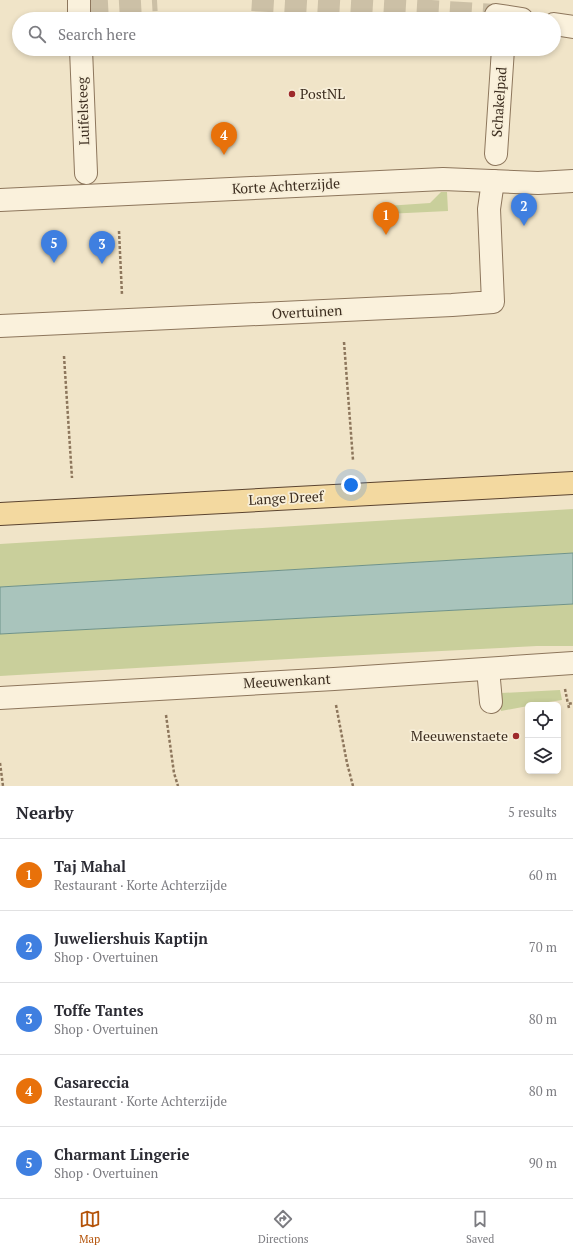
<!DOCTYPE html>
<meta charset="utf-8">
<style>
body{margin:0;font-family:"PT Serif",serif;background:#f7f7f7;color:#2b2b33}
.controls{position:absolute;right:12px;bottom:12px;display:grid;overflow:hidden;border-radius:6px;box-shadow:0 2px 6px #0003}
.controls button{width:36px;height:36px;display:grid;place-items:center;padding:0;border:0;border-bottom:1px solid #e1e1e2;background:#fff;color:#2b2b33;font:20px sans-serif}
.you{position:absolute;left:351px;top:485px;width:14px;height:14px;margin:-10px;border:3px solid #fff;border-radius:50%;background:#1a73e8;box-shadow:0 0 0 6px #1a73e833}
.badge{display:grid;place-items:center;width:26px;height:26px;border-radius:50%;background:#b45309;color:#fff;font-size:13px;font-weight:700}
.pin{position:absolute;translate:-50% -33px;filter:drop-shadow(0 1px 2px #0008)}
.pin::after{content:'';position:absolute;top:21px;width:14px;height:12px;background:inherit;clip-path:polygon(0 0,100% 0,50% 100%)}
.list{margin:0;padding:0;list-style:none}
h2{display:flex;justify-content:space-between;align-items:center;height:52px;margin:0;padding:0 16px;font-size:17px}
h2 small{font-size:13px;font-weight:400;color:#7c7c81}
.list li{display:grid;grid-template-columns:26px 1fr auto;gap:12px;align-items:center;box-sizing:border-box;height:72px;padding:0 16px;border-top:1px solid #e1e1e2}
.list b{display:block;font-size:15px;white-space:nowrap}
.list p{margin:0;font-size:13px;white-space:nowrap;color:#7c7c81}
.list em{font-size:13px;font-style:normal;color:#7c7c81}
.icon{flex:none;width:22px;height:22px;fill:none;stroke:currentColor;stroke-width:2;stroke-linecap:round;stroke-linejoin:round}
.map{position:relative;flex:none;width:573px;height:786px;overflow:hidden}
.search{position:absolute;background:#fff;box-shadow:0 2px 6px #0003;left:12px;right:12px;top:12px;height:44px;display:flex;align-items:center;gap:10px;box-sizing:border-box;padding:0 14px;border-radius:22px;color:#7c7c81;font-size:15px}
.sheet{height:412px;background:#fff}
nav{display:flex;justify-content:space-around;align-items:center;box-sizing:border-box;height:56px;border-top:1px solid #e1e1e2;background:#fff;font-size:11px;color:#7c7c81}
nav a{display:grid;justify-items:center;gap:2px}
nav .on{color:#b45309}
.map>svg:first-child{display:block}
.green{fill:#c9cf9b}
.water{fill:#a9c4bc;stroke:#6f938a}
.lines{fill:none;stroke-linecap:round;stroke-linejoin:round}
.minor-tunnel{stroke:#ccc0a6;stroke-width:22;stroke-dasharray:22 11;stroke-linecap:butt}
.minor-casing{stroke:#8d765c;stroke-width:24}
.major-casing{stroke:#5b4430;stroke-width:24}
.path{stroke:#8d765c;stroke-width:2.5;stroke-dasharray:3 2;stroke-linecap:butt}
.minor{stroke:#faf1dc;stroke-width:22}
.major{stroke:#f3d9a0;stroke-width:22}
.poi-dot{fill:#9e2a2b;stroke:#f7eed8;stroke-width:1.5}
.labels{text-anchor:middle;stroke-width:3.5;stroke-linejoin:round;paint-order:stroke}
.poi-label{font-size:14px;fill:#3d2e20;stroke:#f7eed8;text-anchor:start}
.street-label{font-size:14px;fill:#3d2e20;stroke:#f7eed8}
</style>
<div class="map">
<svg width="573" height="786" viewBox="0 0 573 786">
<rect width="100%" height="100%" fill="#f0e4c8"/>
<g class="green">
<path d="M441,192H447L448,211L386,214V206L430,203Z"/>
<path d="M573,509V553L0,587V544Z"/>
<path d="M573,604V646H537L324,657L0,676V634Z"/>
<path d="M560,690L562,700L528,705V706L501,711L500,701L501,693Z"/>
</g>
<path class="water" d="M573,553V604L0,634V587Z"/>
<g class="lines">
<g class="minor-tunnel">
<path d="M252,0L496,15"/>
<path d="M86,4L157,0"/>
</g>
<g class="minor-casing">
<g id="minor">
<path d="M79,0V19"/>
<path d="M496,15L522,19"/>
<path d="M554,24L573,27"/>
<path d="M81,49L86,173"/>
<path d="M496,154L503,49"/>
<path d="M0,200L443,179L538,183L573,181"/>
<path d="M0,326L452,305L493,302L489,209L493,181"/>
<path d="M488,669L491,702"/>
<path d="M0,698L334,679L573,663"/>
</g>
</g>
<g class="major-casing">
<path id="major" d="M0,514L573,483"/>
</g>
<g class="path">
<path d="M119,231L122,295"/>
<path d="M344,342L353,460"/>
<path d="M64,356L72,478"/>
<path d="M565,689L568,704"/>
<path d="M336,705L347,763L353,786"/>
<path d="M569,708L568,704L573,703"/>
<path d="M166,715L174,773L178,786"/>
<path d="M0,763L3,786"/>
</g>
<use href="#minor" class="minor"/>
<use href="#major" class="major"/>
</g>
<g class="poi-dot">
<circle cx="292" cy="94" r="4"/>
<circle cx="516" cy="736" r="4"/>
</g>
<g class="labels">
<g class="poi-label">
<text x="300" y="99">PostNL</text>
<text x="508" y="741" text-anchor="end">Meeuwenstaete</text>
</g>
<g class="street-label">
<text transform="translate(499 102) rotate(-86)" y="5">Schakelpad</text>
<text transform="translate(83 111) rotate(-92)" y="5">Luifelsteeg</text>
<text transform="translate(286 186) rotate(-3)" y="5">Korte Achterzijde</text>
<text transform="translate(307 312) rotate(-3)" y="5">Overtuinen</text>
<text transform="translate(286 498) rotate(-3)" y="5">Lange Dreef</text>
<text transform="translate(287 681) rotate(-3)" y="5">Meeuwenkant</text>
</g>
</g>
</svg>
<div class="controls">
<button><svg class="icon" aria-label="locate" viewBox="0 0 24 24"><circle cx="12" cy="12" r="6"/><path d="M12 2v4M12 18v4M2 12h4M18 12h4"/></svg></button>
<button><svg class="icon" aria-label="layers" viewBox="0 0 24 24"><path d="M12 4l9 5-9 5-9-5zM3 14l9 5 9-5"/></svg></button>
</div>
<div class="you"></div>
<div class="pin badge" style="left:386px;top:235px;background:#e8710a">1</div>
<div class="pin badge" style="left:524px;top:226px;background:#3f7fe0">2</div>
<div class="pin badge" style="left:102px;top:264px;background:#3f7fe0">3</div>
<div class="pin badge" style="left:224px;top:155px;background:#e8710a">4</div>
<div class="pin badge" style="left:54px;top:263px;background:#3f7fe0">5</div>
<div class="search"><svg class="icon" aria-label="search" viewBox="0 0 24 24"><circle cx="10" cy="10" r="6"/><path d="M15 15l6 6"/></svg>Search here</div>
</div>
<section class="sheet">
<h2>Nearby<small>5 results</small></h2>
<ul class="list">
<li><span class="badge" style="background:#e8710a">1</span><div><b>Taj Mahal</b><p>Restaurant · Korte Achterzijde</p></div><em>60 m</em></li>
<li><span class="badge" style="background:#3f7fe0">2</span><div><b>Juweliershuis Kaptijn</b><p>Shop · Overtuinen</p></div><em>70 m</em></li>
<li><span class="badge" style="background:#3f7fe0">3</span><div><b>Toffe Tantes</b><p>Shop · Overtuinen</p></div><em>80 m</em></li>
<li><span class="badge" style="background:#e8710a">4</span><div><b>Casareccia</b><p>Restaurant · Korte Achterzijde</p></div><em>80 m</em></li>
<li><span class="badge" style="background:#3f7fe0">5</span><div><b>Charmant Lingerie</b><p>Shop · Overtuinen</p></div><em>90 m</em></li>
</ul>
</section>
<nav>
<a class="on"><svg class="icon" aria-label="map" viewBox="0 0 24 24"><path d="M3 6l6-2 6 2 6-2v14l-6 2-6-2-6 2zM9 4v14M15 6v14"/></svg>Map</a>
<a><svg class="icon" aria-label="directions" viewBox="0 0 24 24"><path d="M12 3l9 9-9 9-9-9zM9 14v-3h6M13 9l2 2-2 2"/></svg>Directions</a>
<a><svg class="icon" aria-label="saved" viewBox="0 0 24 24"><path d="M7 4h10v16l-5-4-5 4z"/></svg>Saved</a>
</nav>
